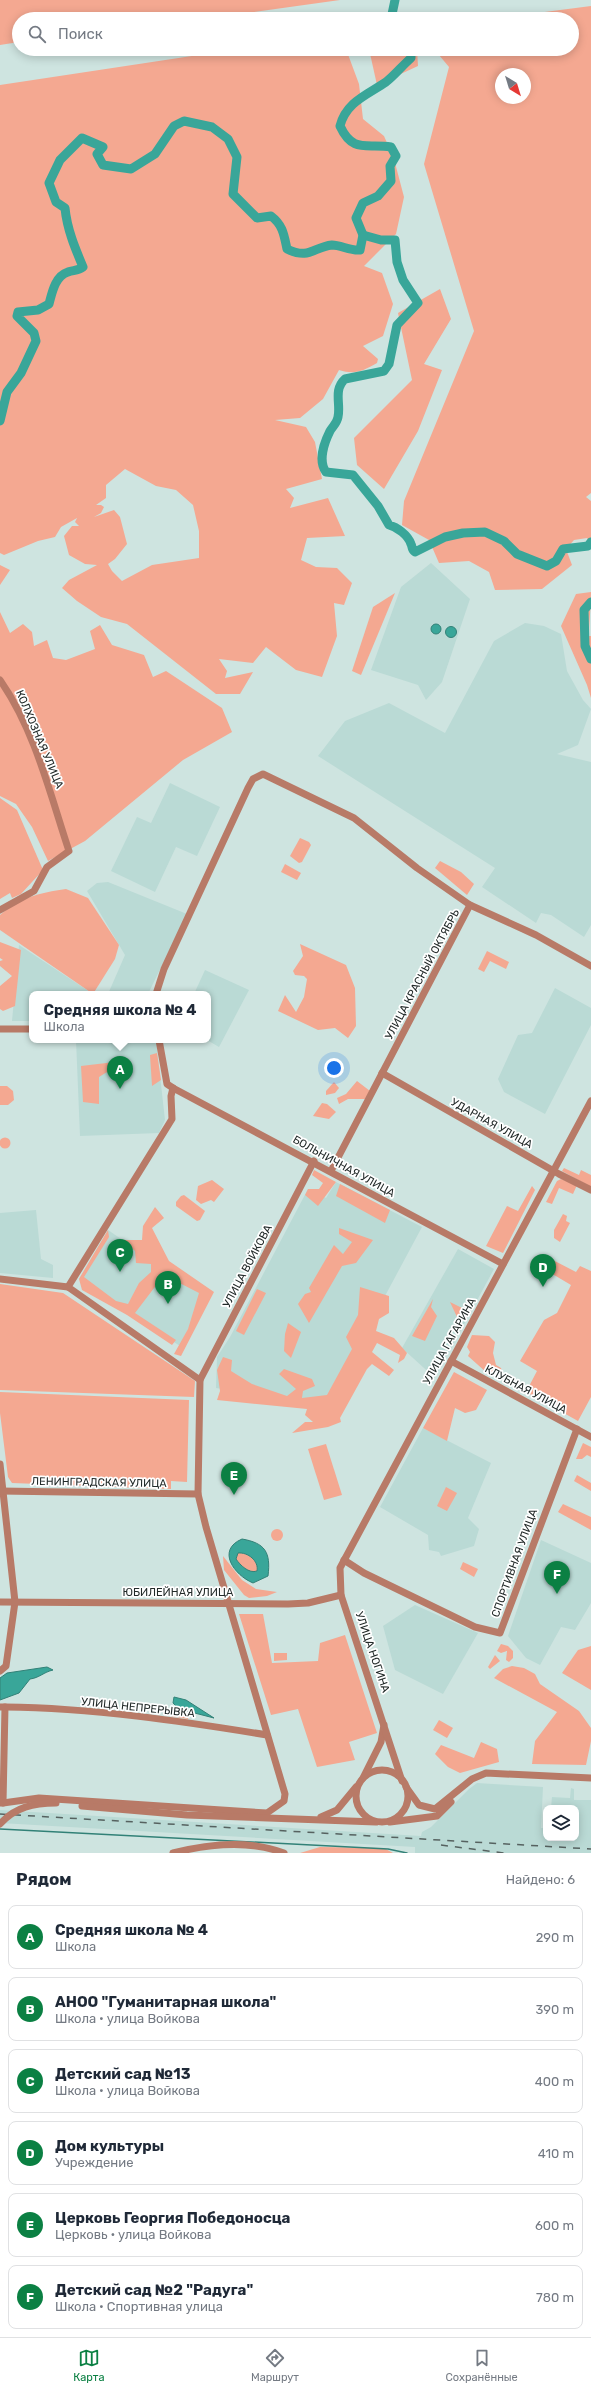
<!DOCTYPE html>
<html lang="ru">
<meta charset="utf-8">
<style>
body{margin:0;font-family:Rubik,sans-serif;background:#f2f2f3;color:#1f2937}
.controls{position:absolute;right:12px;bottom:12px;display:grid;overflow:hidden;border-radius:8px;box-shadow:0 2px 10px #0003}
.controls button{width:36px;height:36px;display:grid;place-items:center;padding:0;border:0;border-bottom:1px solid #e0e1e3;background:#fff;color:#1f2937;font:20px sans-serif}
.compass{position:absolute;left:495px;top:68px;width:36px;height:36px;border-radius:50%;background:#fff;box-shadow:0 2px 10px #0003;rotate:142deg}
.you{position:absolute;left:334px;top:1068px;width:14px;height:14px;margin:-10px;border:3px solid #fff;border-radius:50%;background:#1a73e8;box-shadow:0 0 0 6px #1a73e833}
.badge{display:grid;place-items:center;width:26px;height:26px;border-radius:50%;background:#0b8043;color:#fff;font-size:13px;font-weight:700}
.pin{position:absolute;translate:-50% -33px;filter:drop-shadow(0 1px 2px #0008)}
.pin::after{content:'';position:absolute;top:21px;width:14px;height:12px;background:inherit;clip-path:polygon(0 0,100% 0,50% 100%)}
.popup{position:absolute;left:29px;top:991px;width:182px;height:52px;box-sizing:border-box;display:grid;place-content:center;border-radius:8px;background:#fff;filter:drop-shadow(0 1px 3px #0005);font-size:13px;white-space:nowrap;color:#747a83}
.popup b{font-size:15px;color:#1f2937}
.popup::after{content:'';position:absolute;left:50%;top:100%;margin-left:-8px;border:8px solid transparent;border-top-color:#fff}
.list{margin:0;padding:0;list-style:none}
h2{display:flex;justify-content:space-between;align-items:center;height:52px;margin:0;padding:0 16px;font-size:17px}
h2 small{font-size:13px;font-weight:400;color:#747a83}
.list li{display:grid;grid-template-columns:26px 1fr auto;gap:12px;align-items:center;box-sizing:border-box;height:64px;margin:0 8px 8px;padding:0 8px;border:1px solid #e0e1e3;border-radius:8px}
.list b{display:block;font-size:15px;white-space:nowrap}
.list p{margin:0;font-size:13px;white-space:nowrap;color:#747a83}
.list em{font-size:13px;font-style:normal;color:#747a83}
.icon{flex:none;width:22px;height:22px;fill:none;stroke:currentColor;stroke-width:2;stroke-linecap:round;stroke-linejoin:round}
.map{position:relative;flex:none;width:591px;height:1853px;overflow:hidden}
.search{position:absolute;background:#fff;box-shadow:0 2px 10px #0003;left:12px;right:12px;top:12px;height:44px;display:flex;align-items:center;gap:10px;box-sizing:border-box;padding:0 14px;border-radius:22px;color:#747a83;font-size:15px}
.sheet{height:484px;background:#fff}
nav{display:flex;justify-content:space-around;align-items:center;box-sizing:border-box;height:56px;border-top:1px solid #e0e1e3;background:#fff;font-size:11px;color:#747a83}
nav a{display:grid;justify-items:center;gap:2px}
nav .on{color:#0b8043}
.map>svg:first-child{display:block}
.built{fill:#badad5}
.green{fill:#f4a891;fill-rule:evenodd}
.water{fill:#39a699;stroke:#328177;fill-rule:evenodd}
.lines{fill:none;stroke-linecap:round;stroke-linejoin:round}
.stream{stroke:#328177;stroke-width:1.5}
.river{stroke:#39a699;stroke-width:9}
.minor{stroke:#b87a67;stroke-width:7}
.rail{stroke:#566260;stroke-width:1.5;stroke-dasharray:7 7;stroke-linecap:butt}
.minor-bridge{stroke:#b87a67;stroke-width:7}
.labels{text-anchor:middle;stroke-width:3.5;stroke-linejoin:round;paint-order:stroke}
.street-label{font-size:11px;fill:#222a29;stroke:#fff}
</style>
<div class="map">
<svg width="591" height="1853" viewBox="0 0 591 1853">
<rect width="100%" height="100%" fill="#cee4e0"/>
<g class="built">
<path d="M431,563L470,599L442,682L426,700L418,685L371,670L401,587Z"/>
<path d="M525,623L544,626L561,634L567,671L583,700L591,709L578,745L557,754L591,762V925L584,937L551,915L541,913L536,923L482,887L495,868L318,756L345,721L389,703L445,733L494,641Z"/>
<path d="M170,783L220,807L197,856L176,847L155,892L111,871L137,817L151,823Z"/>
<path d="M108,882L187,914L148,994H108L125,955L87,891L97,883Z"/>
<path d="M19,945L93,994H32V1021H12Z"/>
<path d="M205,970L249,990L219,1047L207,1040L208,994H194Z"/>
<path d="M555,988L591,1008V1025L545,1114L504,1092L498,1079L518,1035L532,1033Z"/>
<path d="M76,1040H156L165,1120L159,1133L80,1136Z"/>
<path d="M336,1182L422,1227L326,1406L216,1388L217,1357L230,1337L308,1189L326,1198Z"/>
<path d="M36,1210L41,1259L53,1265V1278L0,1273V1213Z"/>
<path d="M108,1230L204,1296L180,1346L79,1279Z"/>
<path d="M458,1249L494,1269L435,1378L402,1348Z"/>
<path d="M423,1428L491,1463L468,1518L479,1529L474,1546L441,1556L439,1552L429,1550L428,1535L380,1507Z"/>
<path d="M541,1540L591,1563V1603L575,1630L561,1627L540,1665L526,1658L508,1636Z"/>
<path d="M415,1605L478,1633L443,1694L395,1670L383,1626Z"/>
<path d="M477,1783L543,1787L541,1828H546V1838H576V1808H551L552,1797L570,1798L571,1788L574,1789V1800H591V1853H415V1847L0,1823V1810L421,1836L422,1832L431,1827L469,1789Z"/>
</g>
<g class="green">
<path d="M0,0H340L203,19H19V42L0,45Z"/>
<path d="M591,6V493L586,497L591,501V545L587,538L574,540L566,549L572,565L542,589L495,590L489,572L469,561L439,563L429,540L402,525L404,501L474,331L424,164L449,67L434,49H572V19H491ZM501,74H525V98H501Z"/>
<path d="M238,49H346L359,84L363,119L384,136L394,159L404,197L396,234L364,266L382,273L393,304L383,336L363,346L378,359L377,363C363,371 355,375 339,370L323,399L300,418L275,420L306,427L315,442L322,479L286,489L294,498L290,508L328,498L345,536L307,538L301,560L316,567L337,568L352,583L344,605L334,603L337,636L322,677L296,670L266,647L253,663L219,659L227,671L225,678L253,672L240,694H216L127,624L101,617L77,601L62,588L69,580L97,565L85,564L69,555L64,536L72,526H79L75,522L77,518L61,527L55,537L38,541L4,555L0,553V85ZM125,469L156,486L176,490L193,505L199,531V558L152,565L122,581L112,571L108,564L115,559L127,544L120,517L114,510L94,517L101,513L104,507L101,505H96L106,498V485Z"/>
<path d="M369,49H417L418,66L377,85Z"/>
<path d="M440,289L451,319L424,364L442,370L418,431L384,489L357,465L354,438L412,380L398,313Z"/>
<path d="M0,565L10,570L0,585Z"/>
<path d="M591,592C591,607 589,621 589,636H591V698L587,685L561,626L576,594Z"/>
<path d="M395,593L361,675L352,671L373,607Z"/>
<path d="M0,612L10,633L23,624L32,632L34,646L47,640L53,658L66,660L95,649L90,631L100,625L112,645L144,655L153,677L166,671L222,708L232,732L183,760L85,841L48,861L32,827L16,804L0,796Z"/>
<path d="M0,798L17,810L43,870L21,894L12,898L10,893L0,899Z"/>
<path d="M300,838L309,842L311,845L302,862L299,863L290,856Z"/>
<path d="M440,861L461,872L474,884L467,895L435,868Z"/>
<path d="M285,864L301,873L297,880L281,872Z"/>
<path d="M66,889L88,898L119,945L115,959L93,994L0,930V915C21,897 39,893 66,889Z"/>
<path d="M0,942L21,950L15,1006L3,1011L0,1009V986L12,976L0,966V961L3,960L0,958Z"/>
<path d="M300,944L346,965L355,988L356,1026L348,1038L335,1028L318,1030L278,1011L285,995L296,1012L304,997L307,979L304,976L295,975L293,971L303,956Z"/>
<path d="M487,951L509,962L506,969L490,961L484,972L478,969Z"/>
<path d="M157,1053L161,1080L152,1086L150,1055Z"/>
<path d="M123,1061L126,1072L119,1077L107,1072L99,1077V1104L83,1102L81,1066Z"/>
<path d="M357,1081L370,1091L365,1099H348L339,1104L337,1098L346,1094Z"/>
<path d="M334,1082L339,1088L335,1093L326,1095V1091Z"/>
<path d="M0,1086H7L13,1091L14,1100L8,1105H0Z"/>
<path d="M322,1103L327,1104L336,1112L329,1119L313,1116Z"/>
<circle cx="5" cy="1143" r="5.5"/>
<path d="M564,1168L579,1175L581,1170L591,1175V1187L562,1171Z"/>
<path d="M314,1170L336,1182L318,1206L305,1195L308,1189H319L323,1183L312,1175Z"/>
<path d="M561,1179L577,1185L573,1194L559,1188L552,1204L546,1202L557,1181Z"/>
<path d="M212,1180L224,1189L214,1202L211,1200L201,1204L196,1200L198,1186Z"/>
<path d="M340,1184L390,1210L385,1223L336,1196Z"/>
<path d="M532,1186L535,1190L503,1253L486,1246L507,1206L518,1211Z"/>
<path d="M184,1195L205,1211L200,1220L197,1221L176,1206V1202L181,1196Z"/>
<path d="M155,1207L164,1218L152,1228L169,1261L214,1292L181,1356L174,1354L188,1329L199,1293L164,1275L135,1313L176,1340L172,1345L127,1315L82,1290L79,1279L108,1230L109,1237L84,1277L116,1301L128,1304L139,1283L151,1272V1264L136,1263L135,1251L123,1240H142L143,1226Z"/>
<path d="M563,1214L567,1216L566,1221L570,1223L560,1242L554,1238V1230Z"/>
<path d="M339,1228L373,1240L356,1263L342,1266L309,1323L298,1304L305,1294L311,1292L309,1288L334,1245L343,1254L352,1242L339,1234Z"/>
<path d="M549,1258L576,1272L580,1266L591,1271V1397L578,1421L526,1392L537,1371L520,1361L544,1320L557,1313L571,1285L544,1269Z"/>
<path d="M0,1284L63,1293L195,1381L194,1397L0,1390Z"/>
<path d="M360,1287L389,1296V1313L379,1319L376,1331L394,1338L407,1353L404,1359L398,1363L400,1355L377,1343L372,1352L394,1370L389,1376L372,1364L367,1369L340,1418L341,1422L328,1427L292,1433L305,1422H313L305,1415L307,1409L217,1400L220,1391L217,1370L223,1357L232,1360L231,1371L252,1384L287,1396L296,1389L279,1374L284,1369L312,1379L315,1386L303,1391L302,1398L327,1395L352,1349L346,1337L358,1315Z"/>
<path d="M257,1289L266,1293L244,1335L236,1331Z"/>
<path d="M433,1299L431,1307L437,1316L425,1341L412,1336Z"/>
<path d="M450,1302L464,1309L461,1316L457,1317Z"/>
<path d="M288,1323L301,1332L291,1358L284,1351L285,1334Z"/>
<path d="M472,1335L489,1336L495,1342L493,1353L496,1365L501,1368L503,1375L498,1378L487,1373L468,1356L470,1352L467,1347Z"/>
<path d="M454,1372L487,1390L476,1410L465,1413L455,1408L447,1441L423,1428Z"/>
<path d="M0,1392L189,1400L187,1482L171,1481V1489L12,1483L8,1477L0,1413Z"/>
<path d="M583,1443L591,1447V1457L587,1455L582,1459H576Z"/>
<path d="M326,1444L342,1495L324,1500L308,1449Z"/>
<path d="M577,1475L591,1483V1491L574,1481Z"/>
<path d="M446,1487L457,1493L447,1511L437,1506Z"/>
<path d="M563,1504L591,1517V1530L558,1512Z"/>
<circle cx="277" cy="1535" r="6"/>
<path d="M238,1553C248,1552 259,1561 257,1571C249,1574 240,1565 236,1559Z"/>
<path d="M223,1556L242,1580L256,1589L277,1592L267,1596L249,1598L244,1595L224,1570Z"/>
<path d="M463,1562L478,1569L474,1577L460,1569Z"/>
<path d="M239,1614H263L272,1663L318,1661L320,1643L345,1635L377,1733L349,1742L355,1760L317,1767L298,1709L271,1715Z"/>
<path d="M501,1644L508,1646L513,1651V1658L509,1662L506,1660L507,1651L501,1653L497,1651Z"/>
<path d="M591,1646V1690L562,1673L578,1650Z"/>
<path d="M287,1653V1660L274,1661V1653Z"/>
<path d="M495,1655L500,1661L490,1669L488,1667Z"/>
<path d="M512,1666L524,1668L535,1674L540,1684L579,1711L591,1728V1741L586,1765L532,1764L535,1741L557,1712L494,1678L503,1669Z"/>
<path d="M171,1711L189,1714L188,1719L170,1716Z"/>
<path d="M439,1720L453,1728L447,1738L433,1730Z"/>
<path d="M481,1742L497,1749L499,1762L460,1773L448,1767L435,1754L441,1745L474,1758Z"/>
<path d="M320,1847L384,1848L393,1853H300Z"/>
</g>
<g class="water">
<circle cx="436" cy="629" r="5"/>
<circle cx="451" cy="632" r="5.5"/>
<path d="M242,1539C265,1543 271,1552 268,1576L253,1583C234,1575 216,1550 242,1539ZM238,1553C248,1552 259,1561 257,1571C249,1574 240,1565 236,1559Z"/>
<path d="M47,1667L53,1670C44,1672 39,1678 30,1679L19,1693L0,1700V1678L7,1673Z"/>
<path d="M174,1697L186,1700L214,1718L179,1709L173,1703Z"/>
</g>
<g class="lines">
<path class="stream" d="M0,1829L388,1849L407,1853"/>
<g class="river">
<path d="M391,19L395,0"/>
<path d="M363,235L381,240H395L397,262L403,280L418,303L397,325L389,364L384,371L345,379C333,390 341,404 338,417C337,423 333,426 330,431C324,443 318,461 326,472L353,475L378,506L389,525C397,527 408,535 411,544C413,548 411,549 415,552L445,537L463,533L485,532L504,541L517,554L547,566L556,561L563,549L588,546L591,542"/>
<path d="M0,421L7,392L21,373L36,341L34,333L17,316L18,312L38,310L49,304C52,293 55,276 68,272C73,270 78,271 83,267C75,248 67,229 65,208L56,202L49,183L60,160L82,138L103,147L97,154L103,165L131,169L155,154L174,126L184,121L212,127L228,139L237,157L233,194L257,218L271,216C283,225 284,235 287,249C310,260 313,247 332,245C341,245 350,251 360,250L363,235L356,218L363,203L378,196L391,181L390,166L396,156L391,147C367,143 353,154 340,126C346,102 367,95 386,82C394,76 402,66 411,58V49"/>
<path d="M591,602L584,610L585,646L591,659"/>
</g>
<g class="minor">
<path d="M0,680C35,730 50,794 69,851L47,867L34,891L0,910"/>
<path d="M156,994L164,969L248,788L253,779L263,774L354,818L417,868L470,905L536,935L591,966"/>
<path d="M0,1029H32"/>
<path d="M159,1040L167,1084L173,1088L503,1264"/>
<path d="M382,1073L559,1174L591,1190"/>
<path d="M173,1088L171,1096L172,1119L68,1287L200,1380L314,1161"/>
<path d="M331,1171L470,905"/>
<path d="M0,1279L68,1287"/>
<path d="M451,1361L591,1437"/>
<path d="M0,1464L15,1602L6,1666L0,1671"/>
<path d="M0,1491L198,1494"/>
<path d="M344,1560L364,1573L475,1627L500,1633L577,1429"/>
<path d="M0,1602L288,1604L308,1603L341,1595"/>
<path d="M0,1707H5L3,1803H0"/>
<path d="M5,1707C93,1708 181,1721 267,1735"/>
<circle cx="382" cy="1796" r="26"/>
<path d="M363,1778L381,1742L384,1725"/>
<path d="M402,1781L341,1595L340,1568L591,1101"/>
<path d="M406,1787L419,1805L435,1809L472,1779L486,1773L591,1778"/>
<path d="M3,1803L39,1798L267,1813L284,1801L285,1794L206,1527L198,1494L200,1380"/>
<path d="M82,1806L187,1815L376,1822"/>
<path d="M321,1817L337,1810L356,1787"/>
<path d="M390,1822L437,1816L451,1802"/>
<path d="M173,1853C208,1844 250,1840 284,1853"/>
</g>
<g class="rail">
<path d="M0,1814L591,1849"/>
<path d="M441,1845L504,1853"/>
</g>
<path class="minor-bridge" d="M0,1824C15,1807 34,1803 56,1803"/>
</g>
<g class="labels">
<g class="street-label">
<text transform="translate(40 739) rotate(67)" y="4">КОЛХОЗНАЯ УЛИЦА</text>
<text transform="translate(422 974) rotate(-62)" y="4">УЛИЦА КРАСНЫЙ ОКТЯБРЬ</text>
<text transform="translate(492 1123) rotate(29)" y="4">УДАРНАЯ УЛИЦА</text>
<text transform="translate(344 1166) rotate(29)" y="4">БОЛЬНИЧНАЯ УЛИЦА</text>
<text transform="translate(247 1266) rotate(-62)" y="4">УЛИЦА ВОЙКОВА</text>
<text transform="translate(449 1341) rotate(-61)" y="4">УЛИЦА ГАГАРИНА</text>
<text transform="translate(526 1389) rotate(28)" y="4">КЛУБНАЯ УЛИЦА</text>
<text transform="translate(99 1482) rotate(1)" y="4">ЛЕНИНГРАДСКАЯ УЛИЦА</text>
<text transform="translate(514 1563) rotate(-70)" y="4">СПОРТИВНАЯ УЛИЦА</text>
<text x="178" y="1596">ЮБИЛЕЙНАЯ УЛИЦА</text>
<text transform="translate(373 1652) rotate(71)" y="4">УЛИЦА НОГИНА</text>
<text transform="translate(138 1707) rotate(6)" y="4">УЛИЦА НЕПРЕРЫВКА</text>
</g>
</g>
</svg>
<div class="controls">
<button><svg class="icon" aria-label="layers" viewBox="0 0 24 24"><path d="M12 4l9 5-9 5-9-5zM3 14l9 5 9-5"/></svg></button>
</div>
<svg class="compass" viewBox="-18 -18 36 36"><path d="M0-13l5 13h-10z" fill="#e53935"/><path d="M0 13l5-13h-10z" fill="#747a83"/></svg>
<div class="you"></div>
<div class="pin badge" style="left:120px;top:1089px">A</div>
<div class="popup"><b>Средняя школа № 4</b>Школа</div>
<div class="pin badge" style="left:168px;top:1304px">B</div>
<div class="pin badge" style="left:120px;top:1272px">C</div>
<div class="pin badge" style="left:543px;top:1287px">D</div>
<div class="pin badge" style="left:234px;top:1495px">E</div>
<div class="pin badge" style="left:557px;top:1594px">F</div>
<div class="search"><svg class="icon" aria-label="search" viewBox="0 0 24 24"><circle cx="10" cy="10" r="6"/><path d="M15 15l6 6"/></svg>Поиск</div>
</div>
<section class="sheet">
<h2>Рядом<small>Найдено: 6</small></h2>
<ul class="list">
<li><span class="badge">A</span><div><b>Средняя школа № 4</b><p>Школа</p></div><em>290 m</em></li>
<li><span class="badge">B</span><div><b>АНОО &quot;Гуманитарная школа&quot;</b><p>Школа · улица Войкова</p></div><em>390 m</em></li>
<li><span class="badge">C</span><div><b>Детский сад №13</b><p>Школа · улица Войкова</p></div><em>400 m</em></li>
<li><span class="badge">D</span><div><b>Дом культуры</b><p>Учреждение</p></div><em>410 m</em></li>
<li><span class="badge">E</span><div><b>Церковь Георгия Победоносца</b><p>Церковь · улица Войкова</p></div><em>600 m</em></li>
<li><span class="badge">F</span><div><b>Детский сад №2 &quot;Радуга&quot;</b><p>Школа · Спортивная улица</p></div><em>780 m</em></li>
</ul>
</section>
<nav>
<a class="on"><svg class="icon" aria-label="map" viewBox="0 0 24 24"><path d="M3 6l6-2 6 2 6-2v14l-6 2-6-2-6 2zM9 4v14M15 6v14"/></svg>Карта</a>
<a><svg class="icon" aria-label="directions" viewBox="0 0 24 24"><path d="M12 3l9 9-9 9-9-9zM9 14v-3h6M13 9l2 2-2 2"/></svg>Маршрут</a>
<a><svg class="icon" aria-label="saved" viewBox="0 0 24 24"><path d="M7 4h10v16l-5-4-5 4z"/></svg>Сохранённые</a>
</nav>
